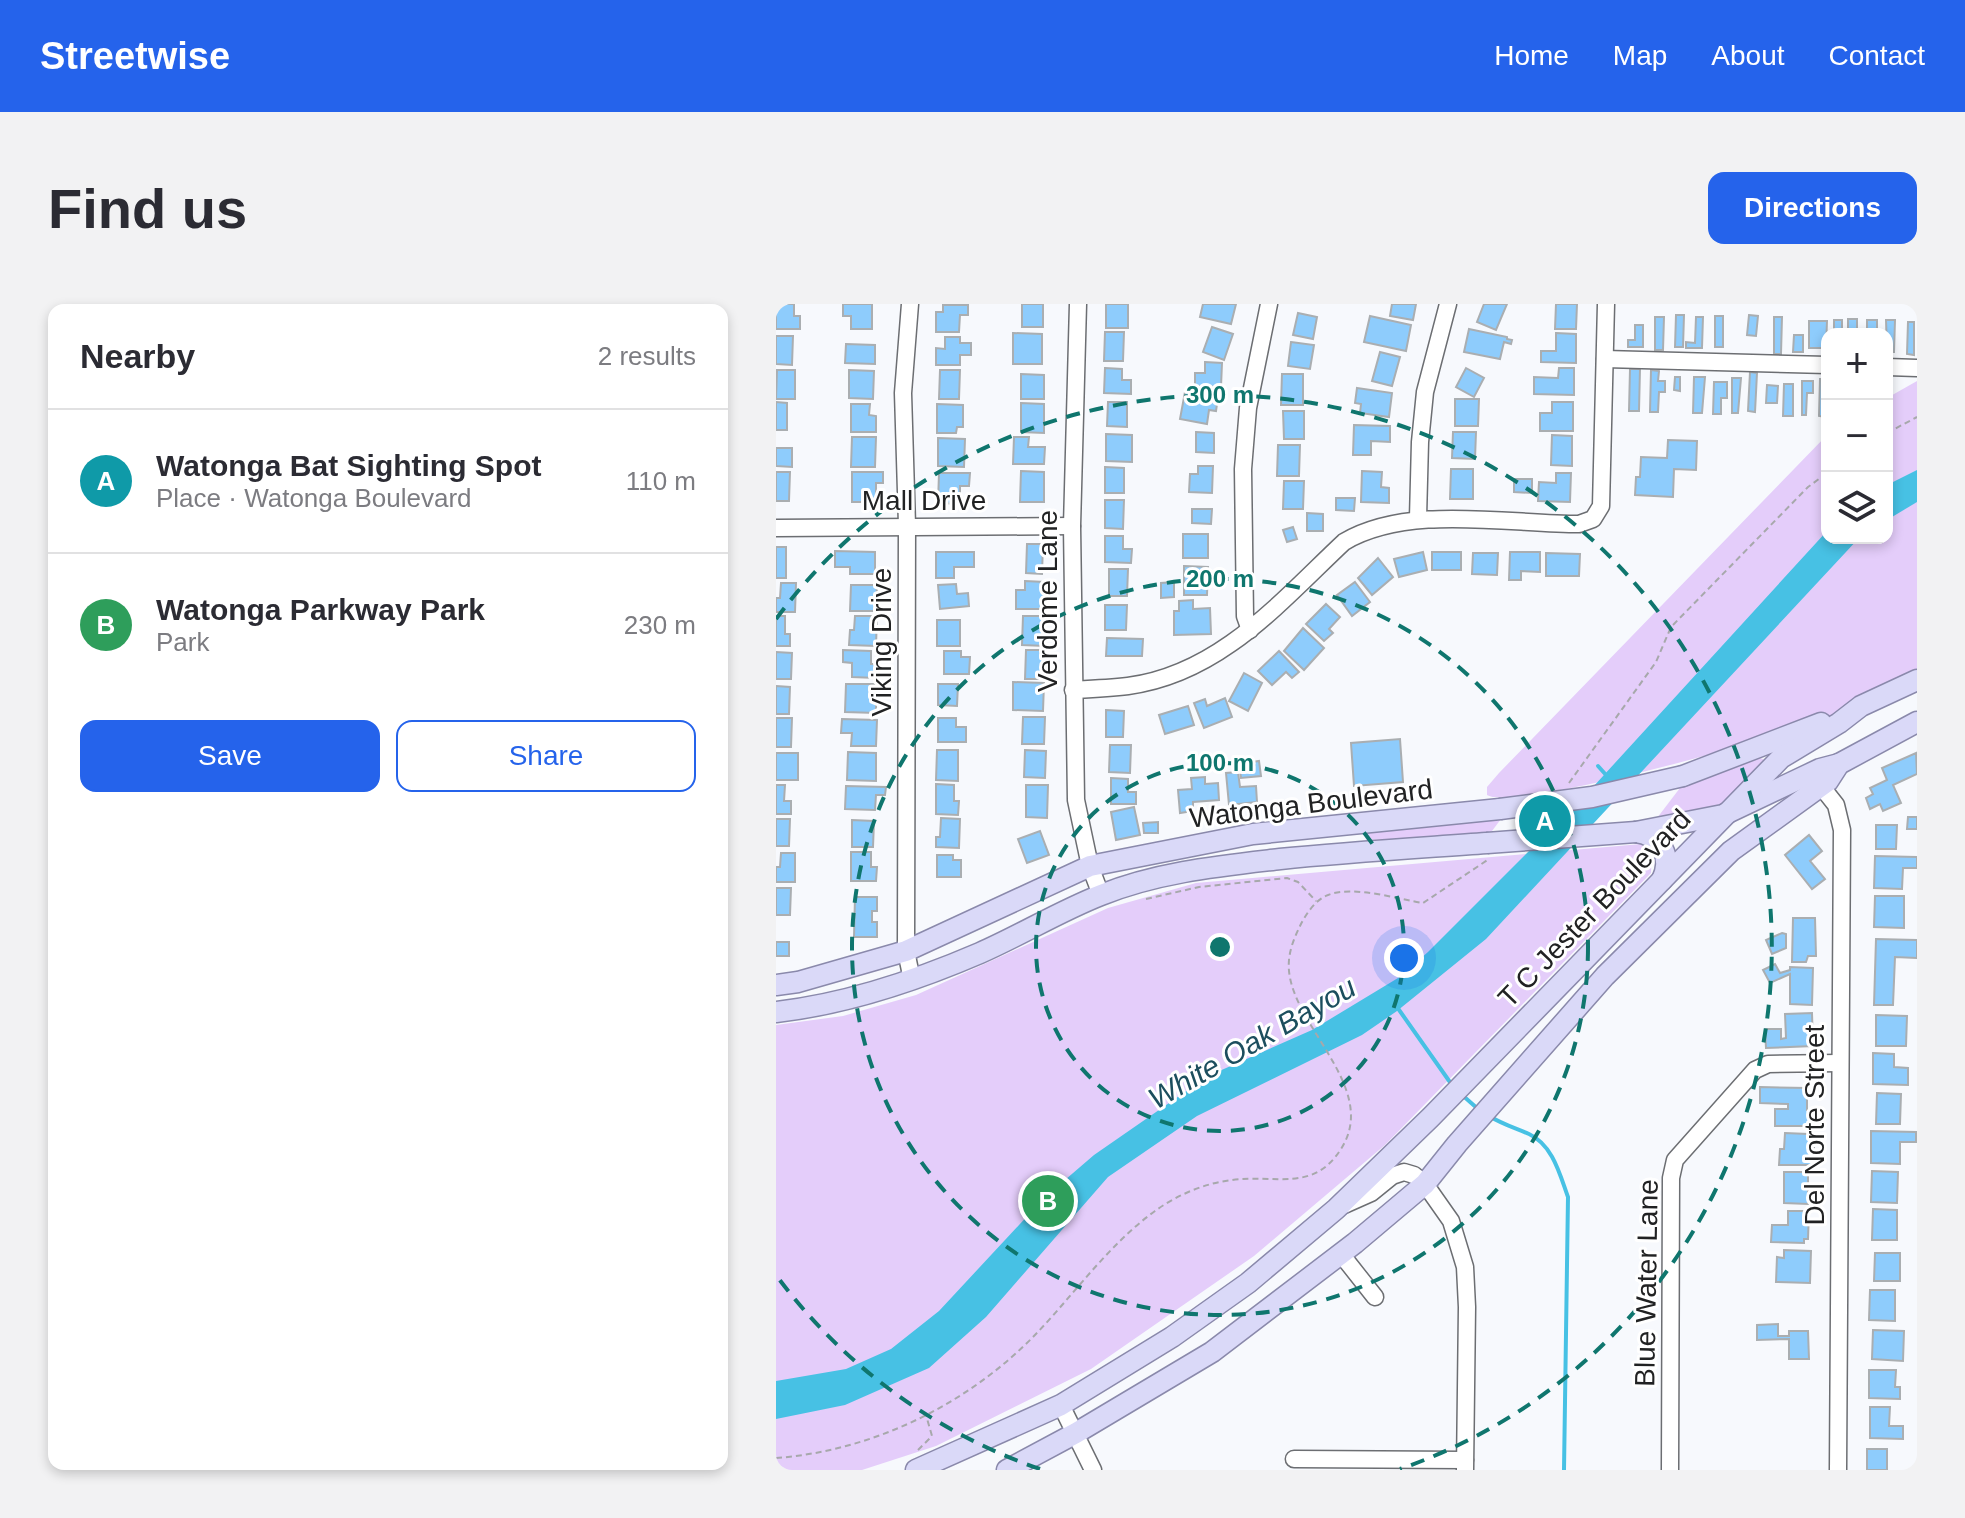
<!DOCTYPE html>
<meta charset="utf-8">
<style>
body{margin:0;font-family:Helvetica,sans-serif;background:#f2f2f3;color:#2b2b33}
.controls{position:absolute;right:24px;top:24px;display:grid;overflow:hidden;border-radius:16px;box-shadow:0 4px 12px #0003}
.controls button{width:72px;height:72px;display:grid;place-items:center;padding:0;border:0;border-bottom:2px solid #e1e1e2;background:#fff;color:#2b2b33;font:40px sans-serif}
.you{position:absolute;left:628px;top:654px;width:28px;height:28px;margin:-20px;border:6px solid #fff;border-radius:50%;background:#1a73e8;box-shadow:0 0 0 12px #1a73e833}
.badge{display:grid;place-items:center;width:52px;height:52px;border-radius:50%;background:#2563eb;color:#fff;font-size:26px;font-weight:700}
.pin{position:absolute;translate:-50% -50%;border:4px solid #fff;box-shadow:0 2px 8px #0006}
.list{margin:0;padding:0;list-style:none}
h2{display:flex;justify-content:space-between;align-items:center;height:104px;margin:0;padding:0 32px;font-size:34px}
h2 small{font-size:26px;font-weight:400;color:#7c7c81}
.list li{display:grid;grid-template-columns:52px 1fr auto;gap:24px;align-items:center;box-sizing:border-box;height:144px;padding:0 32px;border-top:2px solid #e1e1e2}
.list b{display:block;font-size:30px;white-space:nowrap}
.list p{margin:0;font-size:26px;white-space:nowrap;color:#7c7c81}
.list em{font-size:26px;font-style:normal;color:#7c7c81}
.actions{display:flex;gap:16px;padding:24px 32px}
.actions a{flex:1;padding:18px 0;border:2px solid #2563eb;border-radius:16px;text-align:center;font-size:28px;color:#2563eb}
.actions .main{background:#2563eb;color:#fff}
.icon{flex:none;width:44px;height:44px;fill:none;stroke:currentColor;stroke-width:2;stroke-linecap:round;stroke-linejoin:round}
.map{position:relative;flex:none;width:1141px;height:1166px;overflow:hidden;border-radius:16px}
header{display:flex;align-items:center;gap:48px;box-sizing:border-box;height:112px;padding:0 40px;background:#2563eb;color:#fff}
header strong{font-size:38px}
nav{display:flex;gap:44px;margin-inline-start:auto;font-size:28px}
.intro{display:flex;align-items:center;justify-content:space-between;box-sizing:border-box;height:192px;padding:0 48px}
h1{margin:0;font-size:56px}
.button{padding:20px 36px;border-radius:16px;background:#2563eb;color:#fff;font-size:28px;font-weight:700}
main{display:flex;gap:48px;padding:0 48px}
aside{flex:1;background:#fff;border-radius:16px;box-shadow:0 4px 12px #0003}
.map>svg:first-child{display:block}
.green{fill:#e4cdfa}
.water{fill:#47c1e4}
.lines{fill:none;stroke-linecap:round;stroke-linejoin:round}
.stream{stroke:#47c1e4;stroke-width:4}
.building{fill:#8eccfc;stroke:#aaaeb1;stroke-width:2}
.minor-casing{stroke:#6c6e72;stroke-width:19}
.major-casing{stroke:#8a89ab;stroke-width:23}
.path{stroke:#a7a8ab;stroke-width:2;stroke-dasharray:6 4;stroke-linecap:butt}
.minor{stroke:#fff;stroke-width:16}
.major{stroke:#dad9f8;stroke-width:20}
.major-bridge-casing{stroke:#8a89ab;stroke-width:23;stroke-linecap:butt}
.major-bridge{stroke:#dad9f8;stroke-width:20}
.ring{fill:none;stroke:#0f766e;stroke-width:4;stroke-dasharray:14 10}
.labels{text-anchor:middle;stroke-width:6;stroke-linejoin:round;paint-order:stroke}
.street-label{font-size:28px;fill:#212223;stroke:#fff}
.water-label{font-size:30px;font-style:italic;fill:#1c4e5e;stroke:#fff}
.centre{fill:#0f766e;stroke:#fff;stroke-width:4}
.ring-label{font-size:24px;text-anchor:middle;font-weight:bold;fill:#0f766e;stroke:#fff;stroke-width:6;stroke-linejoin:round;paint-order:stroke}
</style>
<header>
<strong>Streetwise</strong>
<nav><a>Home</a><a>Map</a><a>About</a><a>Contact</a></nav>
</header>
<div class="intro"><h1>Find us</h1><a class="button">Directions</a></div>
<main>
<aside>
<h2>Nearby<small>2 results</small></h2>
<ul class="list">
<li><span class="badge" style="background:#0f9aa8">A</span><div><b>Watonga Bat Sighting Spot</b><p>Place · Watonga Boulevard</p></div><em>110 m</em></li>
<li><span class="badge" style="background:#2e9e5b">B</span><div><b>Watonga Parkway Park</b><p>Park</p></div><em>230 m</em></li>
</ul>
<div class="actions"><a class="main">Save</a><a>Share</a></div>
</aside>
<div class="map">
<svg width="1141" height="1166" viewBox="0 0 1141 1166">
<rect width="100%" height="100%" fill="#f7f9fd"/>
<g class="green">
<path d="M1141,77V369C1108,384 1076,403 1042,417C1003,434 737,508 711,491V483L723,469L1051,131V234H1111V94Z"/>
<path d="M984,454L987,455V459L941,507L878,518L907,480Z"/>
<path d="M725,515L713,531L590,536L589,531L594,528Z"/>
<path d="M865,540L876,549L875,569L609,841L478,952L315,1065L160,1142L86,1166H0V721L67,712L140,691L332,604L420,579Z"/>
</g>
<g class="water">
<path d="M1141,166V198L1111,216V181Z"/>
<path d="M1051,227V234H1083L710,635L621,707L586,731L421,812L332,873L210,1013L153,1064L69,1101L0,1115V1077L70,1065L115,1045L163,1007L268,894L318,851L432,772L536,726L622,674L652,648L817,483Z"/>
</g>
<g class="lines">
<g class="stream">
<path d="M822,462L831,472"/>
<path d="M621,703L676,781"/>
<path d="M685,790L702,805"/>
<path d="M713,812C726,820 739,824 753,830C777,841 784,871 792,893L788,1166"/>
</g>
</g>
<g class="building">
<path d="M0,0H18V12H24V25H0Z"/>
<path d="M67,0H96V25H75V12H67Z"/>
<rect x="246" y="0" width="21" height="23"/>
<rect x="330" y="0" width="22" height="24"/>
<path d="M427,0H460L455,20L424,13Z"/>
<path d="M616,0H640L637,16L614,12Z"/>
<path d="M708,0H731L720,26L701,18Z"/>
<path d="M780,0H801L800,25H779Z"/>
<path d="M167,1H192V11H184L183,28H160V8H167Z"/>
<path d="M522,9L541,13L537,35L517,31Z"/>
<path d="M900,11H908L907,43H899Z"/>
<path d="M973,11L982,12L980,32L971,31Z"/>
<path d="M594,12L635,21L630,47L588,38Z"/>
<rect x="939" y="12" width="8" height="31"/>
<path d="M879,13H888L887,46H879Z"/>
<path d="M920,13H927L926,44H910V38L919,39Z"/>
<path d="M998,13H1006L1005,50H998Z"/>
<rect x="1072" y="15" width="9" height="15"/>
<rect x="1058" y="16" width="8" height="14"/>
<rect x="1091" y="16" width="10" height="14"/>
<path d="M1110,16H1119L1118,48H1111Z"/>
<path d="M1033,17H1051L1050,44H1033Z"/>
<path d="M1132,18H1138V51L1131,50Z"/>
<path d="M859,21H867V43H852V36H859Z"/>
<path d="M436,23L457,30L448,56L427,48Z"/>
<path d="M693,25L731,33V35L736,36L735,40L728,38L724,55L688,48Z"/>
<path d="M329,28H348L347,57H328Z"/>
<path d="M237,29L266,30V60H237Z"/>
<path d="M780,29L800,30V59L765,58V47H780Z"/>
<path d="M1018,31H1027V48H1017Z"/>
<path d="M0,32H17L16,61L0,60Z"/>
<path d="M169,33H184V39H195V51H184V61H160V44L169,45Z"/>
<path d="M515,38L538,41L534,65L512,62Z"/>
<path d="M70,40L99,41V60L69,59Z"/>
<path d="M604,48L624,53L616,82L596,77Z"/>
<path d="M429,58L446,59L445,83L419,82V69H429Z"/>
<path d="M329,64L346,65V76H355V90L328,89Z"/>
<path d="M690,64L708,74L698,93L680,83Z"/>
<path d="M783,64H798V91L758,90V73L782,74Z"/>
<path d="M854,65H864L863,107H853Z"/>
<path d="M1,66H19V95H0Z"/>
<path d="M73,66L98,67L97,95L73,94Z"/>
<path d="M164,66H184L183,95H163Z"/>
<path d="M875,66L883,67L882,77H889V88H883L882,108H874Z"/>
<path d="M974,68L981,69L979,108L972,107Z"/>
<path d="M245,70L268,71V95H245Z"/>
<path d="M506,70H527V101H505Z"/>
<path d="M899,73H904V87L898,86Z"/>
<path d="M918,73H929L926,109H917Z"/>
<path d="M956,74H965L962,109H956Z"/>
<path d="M1044,75H1050V113L1043,112Z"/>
<path d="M1026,77H1037V89H1031L1030,111H1026Z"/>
<path d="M938,78H951V94H945V110H937Z"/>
<path d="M1008,80H1017V112H1007Z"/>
<path d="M991,81L1002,82L1001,99H990Z"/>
<path d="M581,84L616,89L613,113L584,109L585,100L579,99Z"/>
<path d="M409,88L442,93L440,107L433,106L431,120L404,115Z"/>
<path d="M679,95H703L702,122H679Z"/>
<path d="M0,98L11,99V126H0Z"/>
<path d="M332,98H351V123L331,122Z"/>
<path d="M776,98H797V127H764V109H776Z"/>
<path d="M245,99L268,100V129L245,128Z"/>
<path d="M75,100H94L93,111L100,112V128H75Z"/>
<path d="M161,100L187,101V123H181L180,129H161Z"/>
<path d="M507,107H528V135H508Z"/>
<path d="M578,121L614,122V138L595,137V151H577Z"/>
<path d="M420,128L438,129V149L420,148Z"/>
<path d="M677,128H700L699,155L676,154Z"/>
<path d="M330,130L356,131V158L330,157Z"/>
<path d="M776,131L796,132V162L775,161Z"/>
<path d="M76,133H100L99,163H75Z"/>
<path d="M238,133H253L252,143H269L268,160H237Z"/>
<path d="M162,134L189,135L188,163L162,162Z"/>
<path d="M892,136L921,137L920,166L898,165L897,193L859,191L860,173H864L865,153L891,154Z"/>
<path d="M502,141H524L523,172H501Z"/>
<path d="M0,144H16V163L0,162Z"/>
<path d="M422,162H437L436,189L413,188L414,170H422Z"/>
<path d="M329,163L348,164V189H329Z"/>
<path d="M675,165H697V195H674Z"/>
<path d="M245,167L268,168V198H244Z"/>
<path d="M586,167L606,168L605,183L613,184V199L585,198Z"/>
<path d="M0,168H14L13,197H0Z"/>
<path d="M76,168H107V179H100V198H76Z"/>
<path d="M163,169H194L193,182H184V200L162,199Z"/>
<path d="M780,169H795L794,198L762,197L763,178L780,179Z"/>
<path d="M738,175H756V189L738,188Z"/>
<path d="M508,177H528L527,205H507Z"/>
<path d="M560,194H579L578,207L560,206Z"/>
<path d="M329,196H348L347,225L329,224Z"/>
<path d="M416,205H436L435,220L416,219Z"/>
<path d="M531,209L547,210V227H531Z"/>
<path d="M517,223L521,235L511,238L507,226Z"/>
<rect x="407" y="230" width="25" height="24"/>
<path d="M329,232H347V245H356L355,259L329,258Z"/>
<path d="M251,240H267L266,270L250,269Z"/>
<rect x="0" y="243" width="10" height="31"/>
<path d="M59,247L99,248V270H74V263H59Z"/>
<path d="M160,248H198V263H178V274H160Z"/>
<path d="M647,248L651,266L623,273L618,255Z"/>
<rect x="656" y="248" width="29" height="18"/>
<path d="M734,248H764V268L745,267V276H733Z"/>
<path d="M697,249H722L721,271L696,270Z"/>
<path d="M770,249L804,250L803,272H770Z"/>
<path d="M602,254L617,273L596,291L582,274Z"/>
<path d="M408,262L432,263L431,291H408Z"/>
<path d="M333,265H352L351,292H333Z"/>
<path d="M249,277L269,278V305H240V286H249Z"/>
<path d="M398,278V293L385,294V279Z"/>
<path d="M579,278L594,298L576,312L561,291Z"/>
<path d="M5,279H20L19,308H0V294H4Z"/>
<path d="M180,280L181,290L192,289L193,302L164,305L162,281Z"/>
<path d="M75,281H101L100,307H74Z"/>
<path d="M417,296V305L434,304L435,330L398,331V307H403V297Z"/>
<path d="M550,300L564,313L553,325L557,329L548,337L530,320Z"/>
<path d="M329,301H351L350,326H329Z"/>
<path d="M0,312H9V330H14V342H0Z"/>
<path d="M79,312H101L100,342L73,341L74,326H78Z"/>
<path d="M247,312H269V342L246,341Z"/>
<rect x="161" y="316" width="23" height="26"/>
<path d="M527,324L548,344L528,366L508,347Z"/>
<path d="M331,334L367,335L366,352H330Z"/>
<path d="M67,346L95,347V360H101L100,374L76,373V359L67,358Z"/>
<path d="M250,346H269V375H249Z"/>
<path d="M168,347H185V353H194L193,370H168Z"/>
<path d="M503,347L523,368L516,374L510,368L496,381L482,367Z"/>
<path d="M0,348L16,349L15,375H0Z"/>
<path d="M468,369L486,379L472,407L453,397Z"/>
<path d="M237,378L268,379L267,407L237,406Z"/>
<path d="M70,380H100V409L69,408Z"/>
<path d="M162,380H182L181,402L162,401Z"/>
<path d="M0,382L14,383L13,410H0Z"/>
<path d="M449,394L456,413L428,424L418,399L429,395L431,402Z"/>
<path d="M412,402L418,421L389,430L383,411Z"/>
<path d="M330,406L348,407L347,433H330Z"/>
<path d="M247,413H269L268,440H246Z"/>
<path d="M0,414H16L15,443H0Z"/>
<path d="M162,414H180V423H190V438H162Z"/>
<path d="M66,415L101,416L100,442H75L76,429H65Z"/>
<path d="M624,435L627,478L578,482L575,439Z"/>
<path d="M334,441H355L354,469L333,468Z"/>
<path d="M161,446H182V477L160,476Z"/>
<path d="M249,446L270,447L269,474L248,473Z"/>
<path d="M72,448L100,449V477L71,476Z"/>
<rect x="0" y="449" width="22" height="27"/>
<path d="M1140,449L1141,470L1117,481L1125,499L1107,507L1104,500L1094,505L1090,494L1097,490L1094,484L1111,476L1106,464Z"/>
<path d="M483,457L485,472L465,474L463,460Z"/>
<path d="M462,468L464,483L480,482L481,498L453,501L450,469Z"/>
<path d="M429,473V480L442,479L443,496L417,498V507L404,509L402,486L416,485L415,474Z"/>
<path d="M335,474L352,475V488H360V500H335Z"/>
<path d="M160,480L178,481V497H183L182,511L160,510Z"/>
<path d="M0,481H9L8,497H15V510H0Z"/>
<path d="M250,481H272L271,514L250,513Z"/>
<path d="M70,482L110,483L109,491H100L99,506L69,505Z"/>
<path d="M358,503L364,531L340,536L335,508Z"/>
<path d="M1132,513H1141V525H1131Z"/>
<path d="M165,514L184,515L183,544L160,543V533H164Z"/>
<path d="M0,515H14L13,542H0Z"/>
<path d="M76,516L98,517L97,543H76Z"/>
<path d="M382,518V529H368L367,519Z"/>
<path d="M1100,521H1121L1120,545H1100Z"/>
<path d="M264,527L273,551L251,559L242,535Z"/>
<path d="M1033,531L1046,547L1034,557L1049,575L1036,585L1009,551Z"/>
<path d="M75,548H95V563H101L100,577H75Z"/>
<path d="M5,549H19V578H0V563H4Z"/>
<path d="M161,551H177V556H185V573H161Z"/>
<path d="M1099,552L1141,553V564H1127L1126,585L1098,584Z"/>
<path d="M0,584H15L14,611H0Z"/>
<path d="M1099,592H1128V624L1098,623Z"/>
<path d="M79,593H101V607H96V618H101V633H78Z"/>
<path d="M1017,614H1039L1040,652H1032L1030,658H1016Z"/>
<path d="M1006,629L1010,630V644L996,650L990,636Z"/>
<path d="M1100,635L1141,636V654L1119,653L1117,701H1098Z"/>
<rect x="0" y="638" width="13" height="14"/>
<path d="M999,660L1004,669L1014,666V663L1037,664L1036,701L1014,700V670L994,679L987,666Z"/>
<path d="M1036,709L1037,742L990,744L989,725H1005V735L1010,734L1009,710Z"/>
<path d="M1100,711L1131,712L1130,742H1100Z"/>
<path d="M1097,749L1118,750V763L1132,764V781L1097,780Z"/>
<path d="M984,783L1031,784V806H1037V822H999V805H1012V800L984,799Z"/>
<path d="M1101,789L1125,790L1124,820H1100Z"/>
<path d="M1095,827L1140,828V838H1124V860L1095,859Z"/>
<path d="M1009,829L1032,830L1035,844H1038L1037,861H1003L1004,845H1008Z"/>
<path d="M1096,867L1122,868L1121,899L1095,898Z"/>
<path d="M1008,868H1032V900L1008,899Z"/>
<path d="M1097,905L1121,906V936H1096Z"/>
<path d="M1012,907H1033L1032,935H1028V939L995,938L996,921H1012Z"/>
<path d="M1008,946L1035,947L1034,979L1000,978L1001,953L1008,954Z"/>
<path d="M1099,949H1124V977H1098Z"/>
<path d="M1094,986H1119V1017L1093,1016Z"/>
<path d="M1002,1020V1032H1013V1027H1032L1033,1055H1013V1035L981,1036V1021Z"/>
<path d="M1097,1026L1128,1027L1127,1057L1096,1055Z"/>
<path d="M1093,1066H1120L1119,1083H1124V1095L1093,1094Z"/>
<path d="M1094,1103H1114L1113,1122H1127V1135L1094,1134Z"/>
<rect x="1091" y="1145" width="20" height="21"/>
</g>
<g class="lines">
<g class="minor-casing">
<g id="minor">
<path d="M134,0L127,89L131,221L130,647L136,676"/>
<path d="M302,0L296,222L300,496L314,562L325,591"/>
<path d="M829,55L1051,61"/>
<path d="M1111,63L1141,64"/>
<path d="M642,214L644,138L649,88L672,0"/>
<path d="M0,224L296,222"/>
<path d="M474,326L469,312L467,165L472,104L493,0"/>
<path d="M297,386C315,385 334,384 352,382C444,370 505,297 568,238C632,200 731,220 803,220L817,215L825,202L830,0"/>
<path d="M1045,482L1060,501L1066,526L1062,1166"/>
<path d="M568,901L595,889L616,872L628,868L638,871L649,880L675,917L689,963L691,1003L689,1166"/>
<path d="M565,950L599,993"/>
<path d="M285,1101L317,1166"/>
<path d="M518,1155L689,1156"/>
<path d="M894,1166L895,874L899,856L979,766L992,760L1064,759"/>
</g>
</g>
<g class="major-casing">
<g id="major">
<path d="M907,472L1045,419"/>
<path d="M860,528L947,511L1044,465L1063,460"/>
<path d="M860,528C885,531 897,553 886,576"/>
<path d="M0,681L22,678L130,647L314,562L477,530L724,505"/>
<path d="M0,708C71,700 139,677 204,649C245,631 284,607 325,591C382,568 444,562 504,555C573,548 642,544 711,539"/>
<path d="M140,1166L285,1101L396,1033L472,979L560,905L655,813L1005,454L1063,419L1085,402L1141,376"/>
<path d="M231,1166L300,1129L436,1048L579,939L649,880L681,840L829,672L955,547L1052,477L1063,460L1141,418"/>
</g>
</g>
<g class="path">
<path d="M1111,129L1141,113"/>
<path d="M793,479L880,358L895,323L1032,183L1051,169"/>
<path d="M370,595L423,583L511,574L522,578L540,597"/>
<path d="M142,1146L156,1132L150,1111"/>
<path d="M0,1154C96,1147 190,1101 257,1033C297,992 332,941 379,907C401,891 429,879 456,876C500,870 537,889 565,845C606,781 507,717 513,656C514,644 519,632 524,622C530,610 539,596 552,591C576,581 622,595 647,599L713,555"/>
</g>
<use href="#minor" class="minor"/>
<use href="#major" class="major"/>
<g class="major-bridge-casing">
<g id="major-bridge">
<path d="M724,505L816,493L907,472"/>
<path d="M711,539L860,528"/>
</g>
</g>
<use href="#major-bridge" class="major-bridge"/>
</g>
<g class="ring">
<circle cx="444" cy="643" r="184"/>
<circle cx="444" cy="643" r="368"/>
<path d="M264 1165A552 552 0 0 1 0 971M0 315A552 552 0 1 1 624 1165"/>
</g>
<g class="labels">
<g class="street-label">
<text x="148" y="206">Mall Drive</text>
<text transform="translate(271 297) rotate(-90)" y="10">Verdome Lane</text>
<text transform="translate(105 338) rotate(-90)" y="10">Viking Drive</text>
<text transform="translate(535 499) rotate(-7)" y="10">Watonga Boulevard</text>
<text transform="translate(818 604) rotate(-46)" y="10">T C Jester Boulevard</text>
<text transform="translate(1038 821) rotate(-90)" y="10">Del Norte Street</text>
<text transform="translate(870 979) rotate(-89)" y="10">Blue Water Lane</text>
</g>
<g class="water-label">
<text transform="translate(476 739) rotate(-30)" y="10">White Oak Bayou</text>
</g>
</g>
<circle cx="444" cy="643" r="12" class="centre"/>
<g class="ring-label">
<text x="444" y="99">300 m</text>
<text x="444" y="283">200 m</text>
<text x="444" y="467">100 m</text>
</g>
</svg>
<div class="controls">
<button>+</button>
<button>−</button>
<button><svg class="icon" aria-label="layers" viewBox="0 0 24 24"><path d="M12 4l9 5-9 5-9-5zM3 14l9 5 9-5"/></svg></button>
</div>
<div class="you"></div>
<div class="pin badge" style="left:769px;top:517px;background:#0f9aa8">A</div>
<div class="pin badge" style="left:272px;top:897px;background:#2e9e5b">B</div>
</div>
</main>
